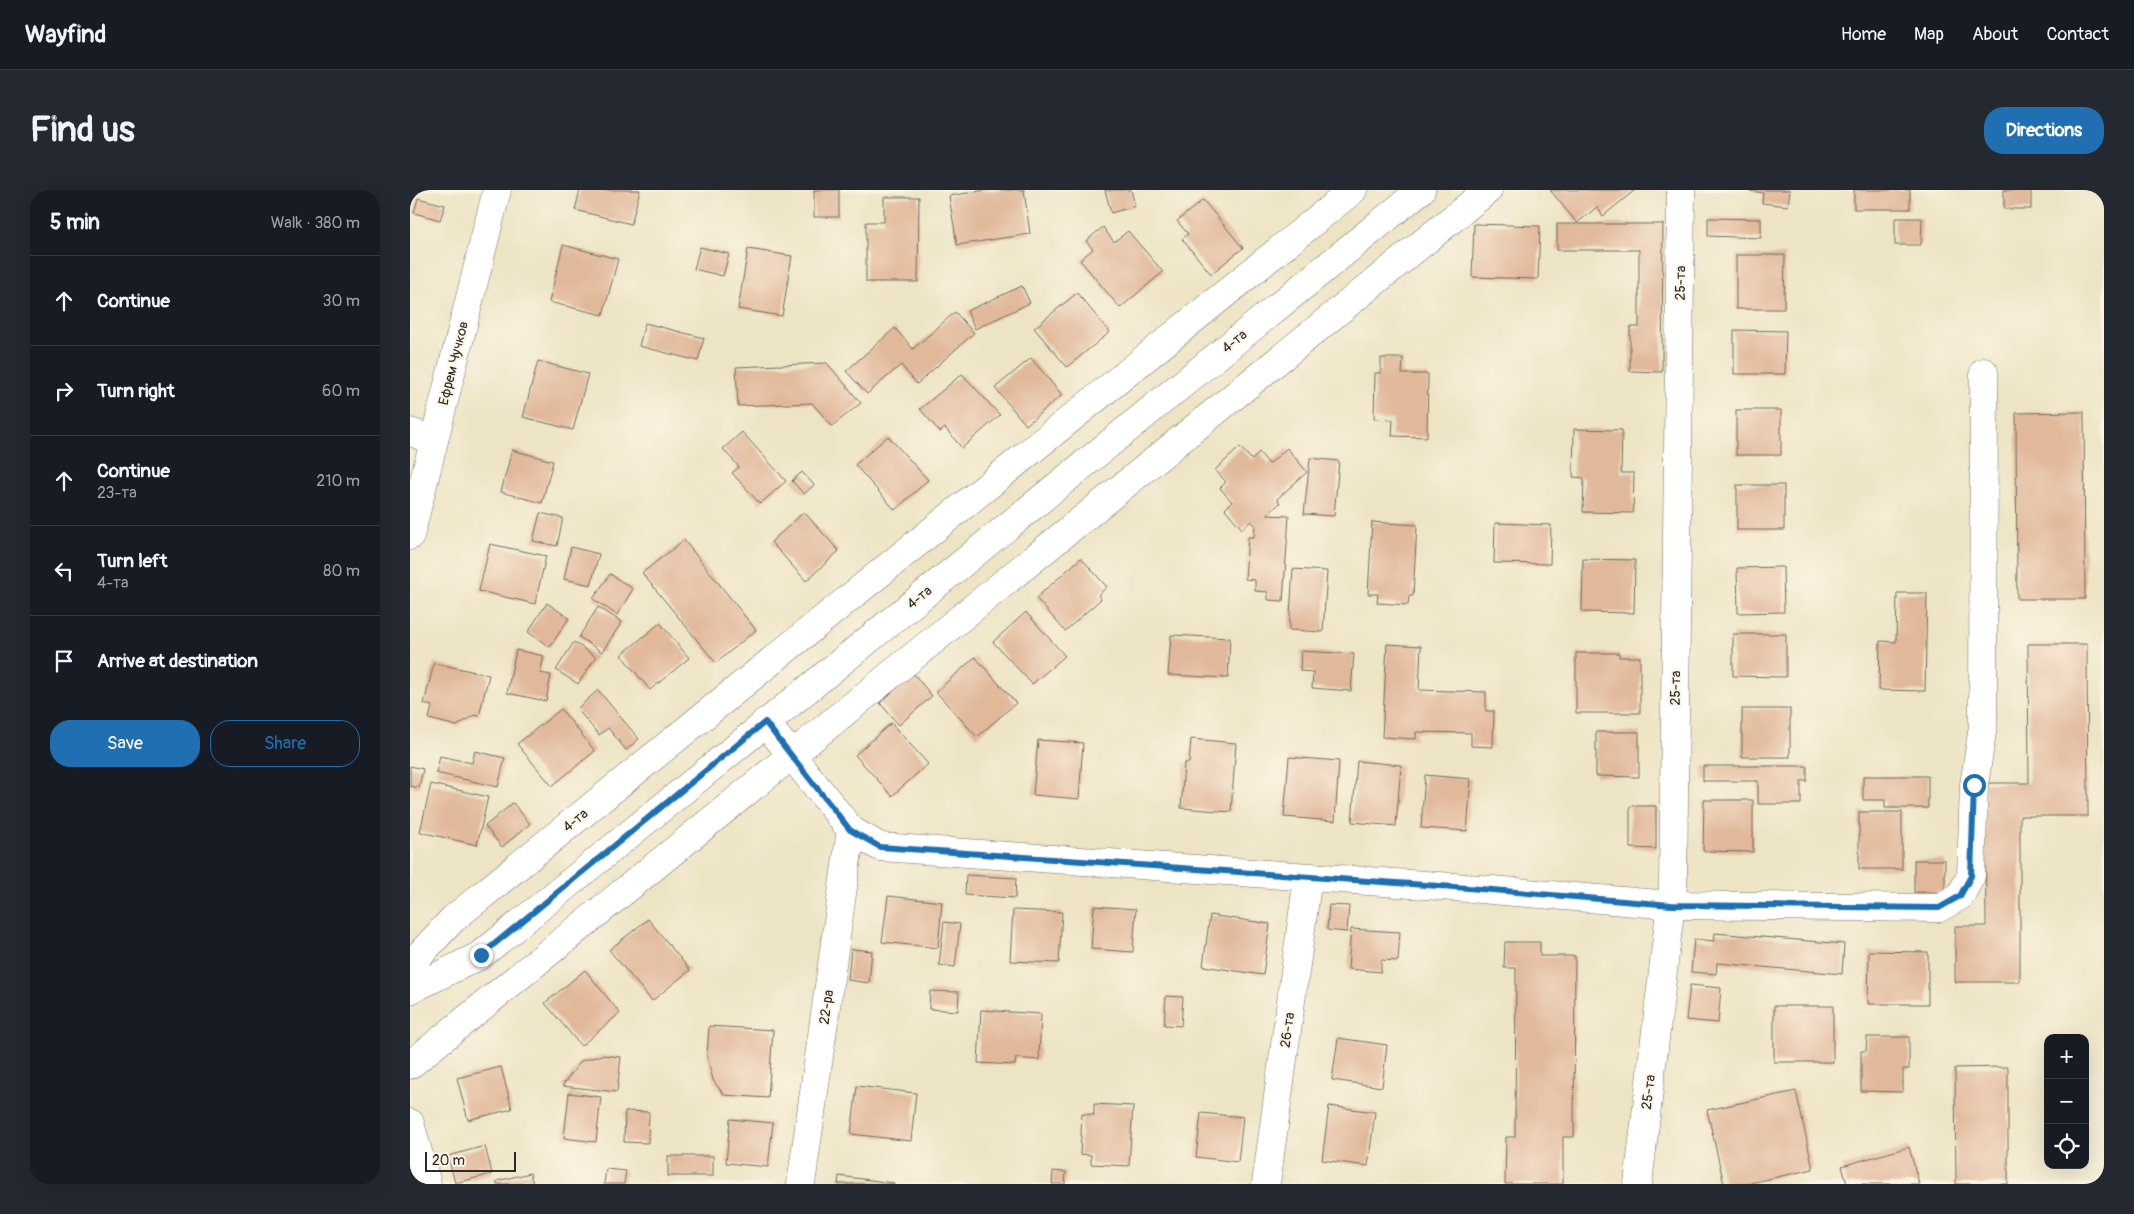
<!DOCTYPE html>
<meta charset="utf-8">
<style>
body{margin:0;font-family:Pangolin,sans-serif;background:#242831;color:#f1f3f6}
.controls{position:absolute;right:15px;bottom:15px;display:grid;overflow:hidden;border-radius:10px;box-shadow:0 5px 20px #0002}
.controls button{width:45px;height:45px;display:grid;place-items:center;padding:0;border:0;border-bottom:1px solid #363941;background:#171b24;color:#f1f3f6;font:25px sans-serif}
.scale{position:absolute;left:15px;bottom:12px;width:91px;box-sizing:border-box;padding-left:5px;border:2px solid #2b2b2b;border-top:0;font-size:14px;line-height:18px;white-space:nowrap;color:#2b2b2b;-webkit-text-stroke:4px #fcf5e5;paint-order:stroke}
.stop{position:absolute;width:15px;height:15px;margin:-11px;border:4px solid #1f6fb2;border-radius:50%;background:#fff}
.stop.end{background:#1f6fb2;border-color:#fff;box-shadow:0 1px 5px #0008}
.list{margin:0;padding:0;list-style:none}
h2{display:flex;justify-content:space-between;align-items:center;height:65px;margin:0;padding:0 20px;font-size:21px}
h2 small{font-size:16px;font-weight:400;color:#9ea1a6}
.list li{display:grid;grid-template-columns:32px 1fr auto;gap:15px;align-items:center;box-sizing:border-box;height:90px;padding:0 20px;border-top:1px solid #363941}
.list b{display:block;font-size:19px;white-space:nowrap}
.list p{margin:0;font-size:16px;white-space:nowrap;color:#9ea1a6}
.list em{font-size:16px;font-style:normal;color:#9ea1a6}
.actions{display:flex;gap:10px;padding:15px 20px}
.actions a{flex:1;padding:11px 0;border:1px solid #1f6fb2;border-radius:20px;text-align:center;font-size:18px;color:#1f6fb2}
.actions .main{background:#1f6fb2;color:#fff}
.icon{flex:none;width:28px;height:28px;fill:none;stroke:currentColor;stroke-width:2;stroke-linecap:round;stroke-linejoin:round}
.map{position:relative;flex:none;width:1694px;height:994px;overflow:hidden;border-radius:20px}
header{display:flex;align-items:center;gap:30px;box-sizing:border-box;height:70px;padding:0 25px;background:#171b24;border-bottom:1px solid #363941}
header strong{font-size:24px}
nav{display:flex;gap:28px;margin-inline-start:auto;font-size:18px}
.intro{display:flex;align-items:center;justify-content:space-between;box-sizing:border-box;height:120px;padding:0 30px}
h1{margin:0;font-size:35px}
.button{padding:12px 22px;border-radius:20px;background:#1f6fb2;color:#fff;font-size:18px;font-weight:700}
main{display:flex;gap:30px;padding:0 30px}
aside{flex:1;background:#171b24;border-radius:20px;box-shadow:0 5px 20px #0002}
.map>svg:first-child{display:block}
.building{fill:#e1b89a}
.lines{fill:none;stroke-linecap:round;stroke-linejoin:round}
.minor-casing{stroke:#6f6c61;stroke-width:29}
.minor{stroke:#fff;stroke-width:28}
.route{stroke:#1f6fb2;stroke-width:6}
.labels{text-anchor:middle;stroke-width:4;stroke-linejoin:round;paint-order:stroke}
.street-label{font-size:14px;fill:#2b2b2b;stroke:#fcf5e5}
</style>
<header>
<strong>Wayfind</strong>
<nav><a>Home</a><a>Map</a><a>About</a><a>Contact</a></nav>
</header>
<div class="intro"><h1>Find us</h1><a class="button">Directions</a></div>
<main>
<aside>
<h2>5 min<small>Walk · 380 m</small></h2>
<ul class="list">
<li><svg class="icon" aria-label="ahead" viewBox="0 0 24 24"><path d="M12 20V5M6 11l6-6 6 6"/></svg><div><b>Continue</b></div><em>30 m</em></li>
<li><svg class="icon" aria-label="right" viewBox="0 0 24 24"><path d="M7 20v-9h11M14 6l5 5-5 5"/></svg><div><b>Turn right</b></div><em>60 m</em></li>
<li><svg class="icon" aria-label="ahead" viewBox="0 0 24 24"><path d="M12 20V5M6 11l6-6 6 6"/></svg><div><b>Continue</b><p>23-та</p></div><em>210 m</em></li>
<li><svg class="icon" aria-label="left" viewBox="0 0 24 24"><path d="M17 20v-9H6M10 6l-5 5 5 5"/></svg><div><b>Turn left</b><p>4-та</p></div><em>80 m</em></li>
<li><svg class="icon" aria-label="arrive" viewBox="0 0 24 24"><path d="M6 21V4h12l-3 4 3 4H6"/></svg><div><b>Arrive at destination</b></div></li>
</ul>
<div class="actions"><a class="main">Save</a><a>Share</a></div>
</aside>
<div class="map">
<svg width="1694" height="994" viewBox="0 0 1694 994">
<rect width="100%" height="100%" fill="#fcf5e5"/>
<filter id="ink" filterUnits="userSpaceOnUse"><feTurbulence type="fractalNoise" baseFrequency=".02" numOctaves="2"/><feDisplacementMap in="SourceGraphic" scale="10" xChannelSelector="R" yChannelSelector="G"/><feConvolveMatrix kernelMatrix="1 2 1 2 8 2 1 2 1" color-interpolation-filters="sRGB"/></filter>
<filter id="wash" filterUnits="userSpaceOnUse"><feTurbulence type="fractalNoise" baseFrequency=".0096" numOctaves="4" result="noise"/><feDisplacementMap in="SourceGraphic" scale="20" xChannelSelector="R" yChannelSelector="G"/><feGaussianBlur stdDeviation="1.12" result="paint"/><feColorMatrix in="noise" values="0 0 0 0 0 0 0 0 0 0 0 0 0 0 0 0 0 1.4 0 .05"/><feComposite in="paint" operator="in"/></filter>
<g filter="url(#wash)">
<rect width="100%" height="100%" fill="#ede4c4"/>
<g id="blocks">
<g class="building">
<path d="M170,0H230L221,34L165,20Z"/>
<rect x="404" y="0" width="25" height="27"/>
<path d="M577,0H614L620,44L547,55L539,6Z"/>
<path d="M695,0H721L725,16L701,23Z"/>
<path d="M1140,0H1225L1193,26L1187,17L1167,33Z"/>
<path d="M1334,0H1380L1378,16L1352,13L1353,3Z"/>
<rect x="1444" y="0" width="56" height="19"/>
<rect x="1594" y="0" width="27" height="19"/>
<path d="M474,7H509L508,92H456V32H474Z"/>
<path d="M8,8L35,15L30,30L4,23Z"/>
<path d="M793,10L833,58L801,84L772,49L778,44L767,31Z"/>
<path d="M1298,28L1351,29V48L1298,46Z"/>
<path d="M1485,28H1512L1511,55H1485Z"/>
<path d="M1064,34L1130,36L1128,89L1062,87Z"/>
<path d="M1147,34H1253L1252,182L1220,181V137H1229V60H1147Z"/>
<path d="M693,37L704,52L718,41L753,82L710,118L670,70L683,59L676,51Z"/>
<path d="M153,55L208,69L193,125L139,112Z"/>
<path d="M290,57L319,64L313,86L284,79Z"/>
<path d="M338,59L382,66L372,126L328,119Z"/>
<path d="M1326,65H1375L1374,119H1326Z"/>
<path d="M612,96L620,113L565,139L557,121Z"/>
<path d="M667,103L700,142L657,177L624,138Z"/>
<path d="M545,122L564,143L507,194L491,175L457,204L436,181L485,138L503,159Z"/>
<path d="M235,133L294,148L288,171L229,156Z"/>
<path d="M1324,140L1376,141L1375,184H1324Z"/>
<path d="M621,168L652,205L616,235L585,198Z"/>
<path d="M971,168H993L992,184H1018L1017,247L982,246L983,230L964,229L965,183H971Z"/>
<path d="M128,171L178,184L163,240L113,227Z"/>
<path d="M417,173L451,213L422,236L402,213L328,216L326,177Z"/>
<path d="M552,184L590,225L552,258L535,238L530,242L510,219Z"/>
<rect x="1326" y="220" width="45" height="45"/>
<path d="M1674,222L1675,409H1607L1606,223Z"/>
<path d="M1164,239L1212,240L1211,283H1224L1223,323L1173,322L1174,288L1163,287Z"/>
<path d="M332,242L376,291L350,314L322,283L329,277L313,259Z"/>
<path d="M478,246L518,290L485,320L445,275Z"/>
<path d="M830,257L842,270L849,262L859,274L877,258L897,282L867,309L870,313L857,325L879,326L873,411L858,410V402L845,401V390L835,389L838,347H844L845,335L841,331L832,339L815,319L822,312L810,298L816,292L805,280Z"/>
<path d="M102,260L143,271L132,313L91,302Z"/>
<path d="M900,268L929,271L924,326L894,324Z"/>
<path d="M392,282L404,295L394,304L382,291Z"/>
<rect x="1327" y="295" width="47" height="45"/>
<path d="M394,322L429,361L396,391L361,352Z"/>
<path d="M130,323L153,328L147,356L123,351Z"/>
<path d="M962,332L1007,335L1003,406H999L998,415L967,413L968,404H958Z"/>
<path d="M1085,333L1141,335L1140,374L1084,373Z"/>
<path d="M274,350L346,440L306,473L232,383Z"/>
<path d="M80,354L136,366L125,414L69,401Z"/>
<path d="M161,357L189,364L181,395L154,389Z"/>
<path d="M671,368L697,397L688,405L691,409L655,441L626,408Z"/>
<path d="M1173,369L1225,370L1224,423L1172,422Z"/>
<path d="M1373,377L1374,422L1328,423L1327,378Z"/>
<path d="M883,379L917,381L913,442L879,440Z"/>
<path d="M200,384L223,399L207,425L183,409Z"/>
<path d="M1487,403H1517L1515,501L1469,500L1470,451L1486,452Z"/>
<path d="M137,413L159,428L140,457L118,442Z"/>
<path d="M188,417L212,432L192,462L169,447Z"/>
<path d="M616,422L655,466L622,494L583,452Z"/>
<path d="M250,433L279,468L240,500L211,465Z"/>
<path d="M1323,444H1376V487L1323,486Z"/>
<path d="M761,445L820,448L818,488L758,485Z"/>
<path d="M164,452L186,467L168,494L146,480Z"/>
<path d="M977,454L1011,456L1009,500L1076,502V521H1084L1083,557L1061,556V543L1006,542V549L972,547Z"/>
<path d="M1618,454H1677L1678,626H1610V792H1545V736H1576L1575,593H1619Z"/>
<path d="M106,460L134,466L130,483L141,485L136,511L97,503Z"/>
<path d="M891,461L944,464L941,501L902,498L903,482L890,481Z"/>
<path d="M1166,463H1209V467H1230V523H1166Z"/>
<path d="M565,467L606,513L567,547L526,502Z"/>
<path d="M24,473L79,485L69,526L64,525L47,536L19,529L22,516L14,514Z"/>
<path d="M503,483L522,506L489,535L470,513Z"/>
<path d="M188,500L229,549L216,560L198,538L189,545L167,519Z"/>
<path d="M151,519L185,561L142,596L107,554Z"/>
<rect x="1332" y="519" width="48" height="48"/>
<path d="M481,533L518,574L482,606L445,565Z"/>
<path d="M1186,542H1229V587L1186,586Z"/>
<path d="M781,549L826,553L821,622L771,618L774,573H779Z"/>
<path d="M628,550L673,553L669,609L623,605Z"/>
<path d="M65,561L95,568L88,597L26,583L30,566L62,573Z"/>
<path d="M879,567L929,571L925,631L874,627Z"/>
<path d="M947,571L991,575L986,636L942,632Z"/>
<path d="M0,576L13,579L9,598L0,596Z"/>
<path d="M1293,576H1397V591H1391V614H1348V591H1293Z"/>
<path d="M1015,585L1061,589L1057,641L1011,638Z"/>
<path d="M1453,586H1518V618H1475V610H1453Z"/>
<path d="M21,594L78,607L67,655L10,642Z"/>
<path d="M1294,610H1343V662L1293,661Z"/>
<path d="M103,613L120,634L92,657L75,636Z"/>
<path d="M1220,616H1246V659L1220,658Z"/>
<rect x="1449" y="622" width="43" height="57"/>
<rect x="1504" y="670" width="31" height="32"/>
<path d="M556,685L606,688L605,708L555,705Z"/>
<path d="M478,706L532,712L528,758L472,752Z"/>
<path d="M919,715L939,716L937,742L917,740Z"/>
<path d="M684,716L726,719L723,762L681,759Z"/>
<path d="M603,720L652,722L649,773L600,771Z"/>
<path d="M800,725L860,734L853,785L793,776Z"/>
<path d="M238,729L280,780L242,811L199,760Z"/>
<path d="M534,732L550,734L545,777L529,775Z"/>
<path d="M941,739L990,742L988,771L971,770V782L938,779Z"/>
<path d="M1305,743L1434,754L1432,784L1307,773L1306,784L1281,782L1284,749L1304,751Z"/>
<path d="M1095,752H1130V766H1165L1164,947H1153V994H1095L1096,947H1105L1106,778H1094Z"/>
<path d="M441,759L462,761L459,793L438,790Z"/>
<path d="M1459,761L1518,762V814H1458Z"/>
<path d="M175,780L210,823L171,856L135,813Z"/>
<path d="M1280,795L1311,798L1308,833L1276,830Z"/>
<path d="M520,801L549,802L548,821L519,819Z"/>
<path d="M756,806L773,807L771,836L754,835Z"/>
<rect x="1364" y="816" width="59" height="56"/>
<path d="M571,820L631,824L629,870L606,868L605,875L568,873Z"/>
<path d="M299,836L363,840L358,908L314,905L303,890L297,866Z"/>
<path d="M1457,847H1499V879H1493V902L1451,901V861H1456Z"/>
<path d="M928,848L977,855L972,897L922,890Z"/>
<path d="M192,865L211,867L207,902L152,896L171,871Z"/>
<path d="M91,877L102,919L58,930L47,888Z"/>
<path d="M1598,877V994H1546L1545,878Z"/>
<path d="M447,896L506,903L501,951L441,944Z"/>
<path d="M1386,901L1403,979L1336,994H1314L1297,920Z"/>
<path d="M159,903L191,907L186,952L154,948Z"/>
<path d="M684,914L723,916L719,976L681,974V965L670,964L672,924L684,925Z"/>
<path d="M919,916L965,922L958,976L912,970Z"/>
<path d="M215,921L239,922L238,953L214,952Z"/>
<path d="M791,923L833,927L828,972L786,967Z"/>
<path d="M320,929L363,933L358,977L316,973Z"/>
<path d="M75,956L82,984L45,993L38,966Z"/>
<path d="M1499,957L1509,994H1437L1432,976Z"/>
<rect x="258" y="966" width="45" height="20"/>
<path d="M196,979L216,981L214,994H194Z"/>
<path d="M643,981L656,982L655,994H642Z"/>
<path d="M120,983L123,994H87V991Z"/>
<path d="M429,986L484,993V994H428Z"/>
</g>
</g>
</g>
<g filter="url(#ink)">
<use href="#blocks" fill-opacity="0" stroke="#6f6c61" stroke-width="1"/>
<g class="lines">
<g class="minor-casing">
<g id="minor">
<path d="M0,242L24,250"/>
<path d="M0,346L87,0"/>
<path d="M355,532L441,640L470,657L1058,698L1261,715L1529,718L1550,706L1561,686L1564,595L1573,536L1574,182"/>
<path d="M0,775L43,729L943,0"/>
<path d="M0,800L71,765L1011,0"/>
<path d="M0,875L1078,0"/>
<path d="M0,933L17,994"/>
<path d="M391,994L441,640"/>
<path d="M856,994L898,687"/>
<path d="M1228,994L1263,696L1271,0"/>
</g>
</g>
<use href="#minor" class="minor"/>
</g>
</g>
<g class="lines" filter="url(#ink)">
<path class="route" d="M71,765L355,532L440,640L470,657L1058,698L1261,715L1529,718L1550,706L1561,686L1564,595"/>
</g>
<g class="labels">
<g class="street-label">
<text transform="translate(1270 93) rotate(-89)" y="5">25-та</text>
<text transform="translate(824 151) rotate(-39)" y="5">4-та</text>
<text transform="translate(43 173) rotate(-76)" y="5">Ефрем Чучков</text>
<text transform="translate(509 407) rotate(-39)" y="5">4-та</text>
<text transform="translate(1265 498) rotate(-89)" y="5">25-та</text>
<text transform="translate(165 630) rotate(-39)" y="5">4-та</text>
<text transform="translate(416 817) rotate(-82)" y="5">22-ра</text>
<text transform="translate(877 840) rotate(-82)" y="5">26-та</text>
<text transform="translate(1238 902) rotate(-83)" y="5">25-та</text>
</g>
</g>
</svg>
<div class="controls">
<button>+</button>
<button>−</button>
<button><svg class="icon" aria-label="locate" viewBox="0 0 24 24"><circle cx="12" cy="12" r="6"/><path d="M12 2v4M12 18v4M2 12h4M18 12h4"/></svg></button>
</div>
<div class="scale">20 m</div>
<div class="stop" style="left:1564px;top:595px"></div>
<div class="stop end" style="left:71px;top:765px"></div>
</div>
</main>
